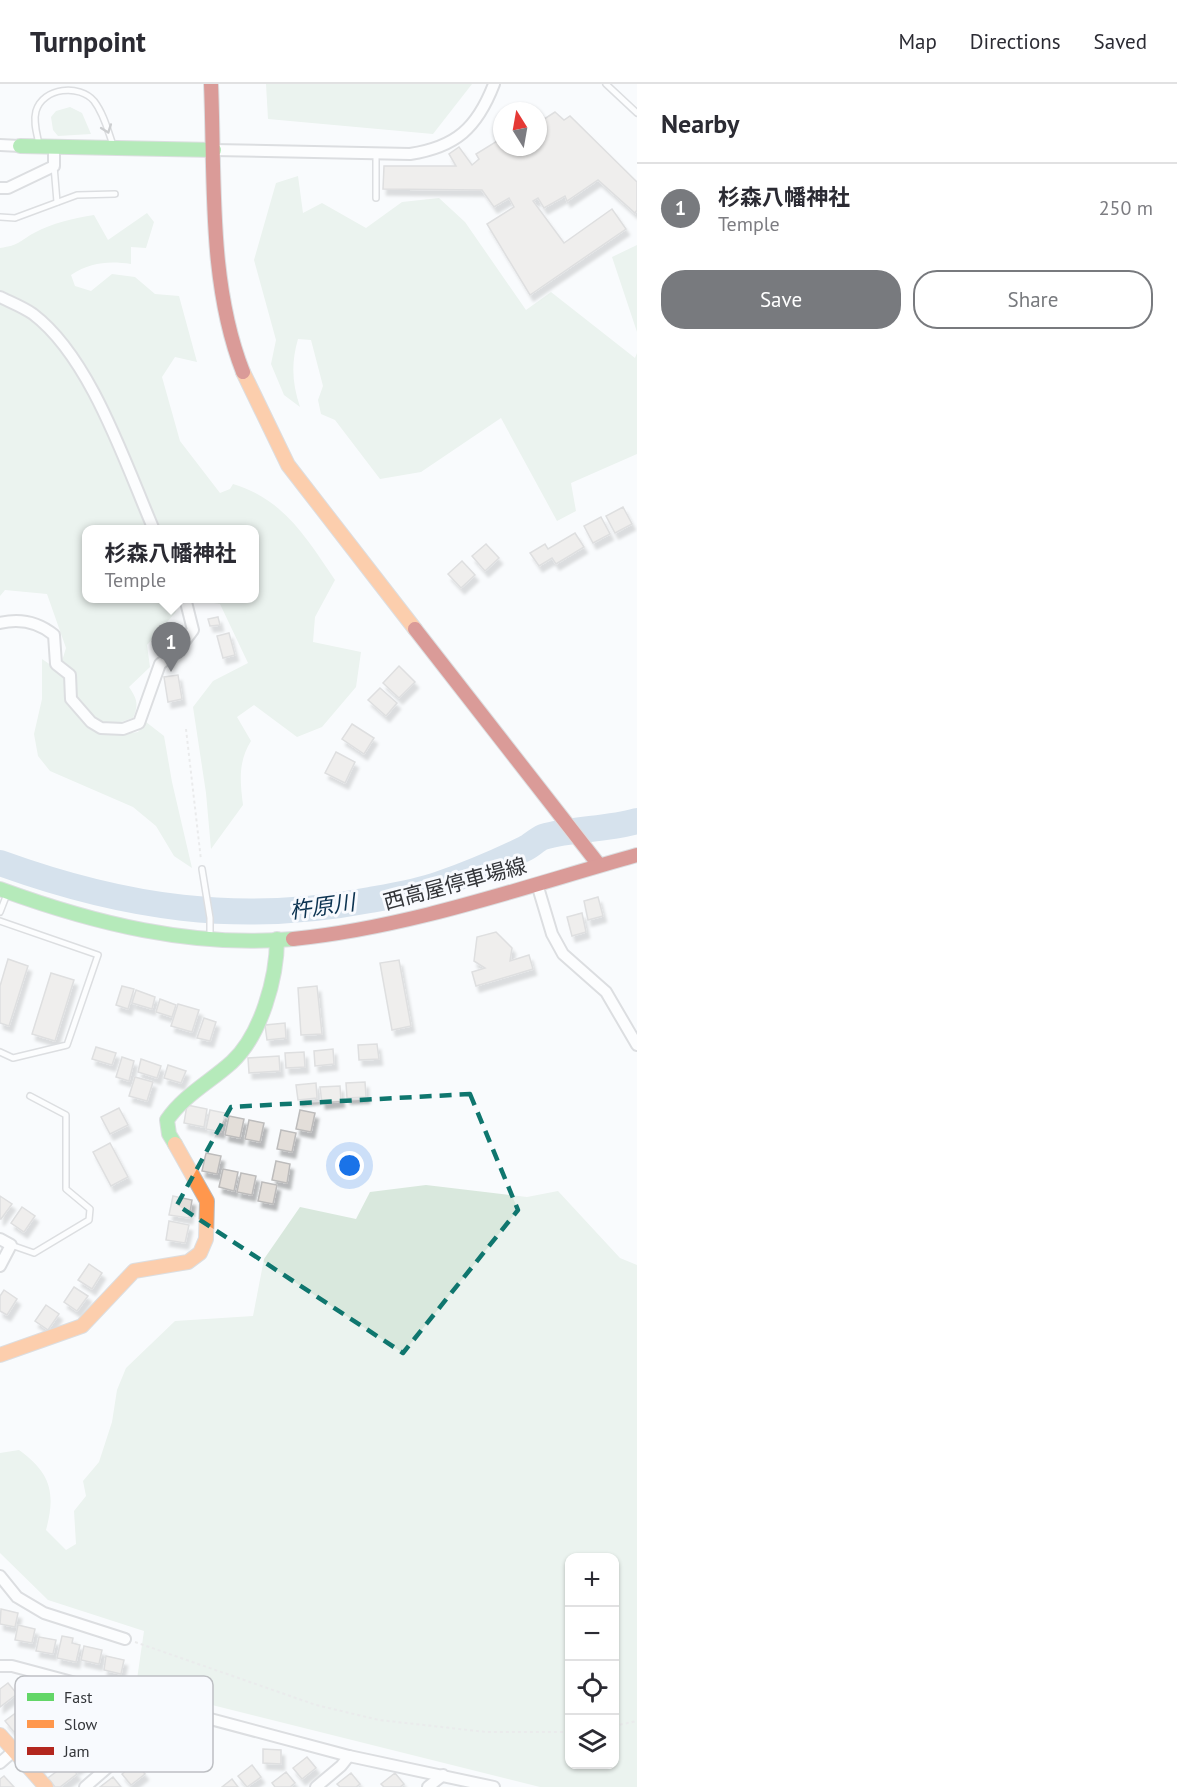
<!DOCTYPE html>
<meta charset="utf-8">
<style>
body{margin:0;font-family:"PT Sans","Noto Sans JP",sans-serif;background:#f7f7f7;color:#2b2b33}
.controls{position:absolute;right:18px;bottom:18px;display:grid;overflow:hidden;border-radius:12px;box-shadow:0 2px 4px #0004}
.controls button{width:54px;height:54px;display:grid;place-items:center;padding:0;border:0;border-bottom:2px solid #e1e1e2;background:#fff;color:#2b2b33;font:30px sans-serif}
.compass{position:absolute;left:493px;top:18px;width:54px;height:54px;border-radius:50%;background:#fff;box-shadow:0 2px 4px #0004;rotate:349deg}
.you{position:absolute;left:350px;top:1082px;width:21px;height:21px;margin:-15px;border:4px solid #fff;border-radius:50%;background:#1a73e8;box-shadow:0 0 0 9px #1a73e833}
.badge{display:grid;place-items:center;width:39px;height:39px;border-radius:50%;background:#787a7e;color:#fff;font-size:20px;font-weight:700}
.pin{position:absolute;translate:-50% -50px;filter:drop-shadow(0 2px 3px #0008)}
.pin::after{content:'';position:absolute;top:32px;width:21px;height:18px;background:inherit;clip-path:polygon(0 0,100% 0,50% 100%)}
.popup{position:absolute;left:82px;top:441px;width:177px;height:78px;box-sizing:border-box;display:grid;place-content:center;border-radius:12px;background:#fff;filter:drop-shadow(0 2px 4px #0005);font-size:20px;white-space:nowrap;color:#7c7c81}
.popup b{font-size:22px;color:#2b2b33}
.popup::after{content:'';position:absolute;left:50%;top:100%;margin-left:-12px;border:12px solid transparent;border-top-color:#fff}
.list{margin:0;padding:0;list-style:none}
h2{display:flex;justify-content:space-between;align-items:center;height:78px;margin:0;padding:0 24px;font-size:26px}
h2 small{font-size:20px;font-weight:400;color:#7c7c81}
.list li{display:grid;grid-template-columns:39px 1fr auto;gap:18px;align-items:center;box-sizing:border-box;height:90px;padding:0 24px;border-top:2px solid #e1e1e2}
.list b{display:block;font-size:22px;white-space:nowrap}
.list p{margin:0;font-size:20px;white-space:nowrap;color:#7c7c81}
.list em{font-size:20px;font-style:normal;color:#7c7c81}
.actions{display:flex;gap:12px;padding:18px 24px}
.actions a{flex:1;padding:14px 0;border:2px solid #787a7e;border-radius:24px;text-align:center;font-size:21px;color:#787a7e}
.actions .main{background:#787a7e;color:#fff}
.icon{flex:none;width:33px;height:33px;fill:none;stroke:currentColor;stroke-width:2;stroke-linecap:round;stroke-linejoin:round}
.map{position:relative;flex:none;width:637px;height:1703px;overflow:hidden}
header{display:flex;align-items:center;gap:36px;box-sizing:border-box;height:84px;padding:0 30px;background:#fff;border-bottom:2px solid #e1e1e2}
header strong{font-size:28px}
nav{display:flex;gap:33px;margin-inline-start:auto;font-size:21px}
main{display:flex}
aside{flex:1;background:#fff}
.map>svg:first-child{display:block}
.green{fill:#d9e8dd;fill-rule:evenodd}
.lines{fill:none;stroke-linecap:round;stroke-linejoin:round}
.river{stroke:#acc3d9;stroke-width:26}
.building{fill:#e3ded9;stroke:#bdbcbc;stroke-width:1.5;filter:url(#shadow)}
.lane-casing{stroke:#b9bbbe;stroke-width:8}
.street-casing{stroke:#b9bbbe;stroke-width:14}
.fast-casing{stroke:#b9bbbe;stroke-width:16}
.slow-casing{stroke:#b9bbbe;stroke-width:16}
.jam-casing{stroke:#b9bbbe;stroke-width:16}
.path{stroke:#d8d8d8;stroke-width:2;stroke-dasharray:3 3;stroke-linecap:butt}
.lane{stroke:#fefeff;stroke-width:5}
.street{stroke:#fefeff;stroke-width:10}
.fast{stroke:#63d668;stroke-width:14}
.slow{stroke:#ff974d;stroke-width:14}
.jam{stroke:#b3261e;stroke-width:14}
.oneway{stroke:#989a9c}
.marked{fill:none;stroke:#0f766e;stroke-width:4.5;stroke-dasharray:12 8;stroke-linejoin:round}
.labels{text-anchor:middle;stroke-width:6;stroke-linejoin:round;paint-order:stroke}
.street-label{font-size:21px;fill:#333539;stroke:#f8fafe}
.water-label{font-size:22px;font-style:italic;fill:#0c3351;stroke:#f8fafe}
.key{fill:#f8fafe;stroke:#bdbfc3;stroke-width:1.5}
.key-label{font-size:16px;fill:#333539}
</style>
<header>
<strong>Turnpoint</strong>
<nav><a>Map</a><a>Directions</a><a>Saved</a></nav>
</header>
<main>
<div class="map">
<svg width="637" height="1703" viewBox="0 0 637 1703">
<defs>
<filter id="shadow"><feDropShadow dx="3.5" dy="6" stdDeviation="1.5" flood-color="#0004"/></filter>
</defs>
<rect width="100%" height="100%" fill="#f9fbfd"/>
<g class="green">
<path d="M266,0H472L433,50L268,35Z"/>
<path d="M70,23L82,29L91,50L58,52L53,46L51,33L56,27Z"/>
<path d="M298,92L303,129L322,119L366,144L402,118L439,114L465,138L526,226L551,208L635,274L637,269V370L571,399L576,427L557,437L501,334L421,388L380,395L335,336L321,330L318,316L323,302L311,256L298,255C291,279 292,299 300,323L284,311L271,280L276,256L254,176L276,99Z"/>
<path d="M147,129L154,138L146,164L131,163V180C109,177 91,178 71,191L75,202L91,207L112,190L135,193L155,210L179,212L197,278L175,273L162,293L180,357L220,409L230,405L233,400C284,415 307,455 335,496L315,533L313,558L361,568L356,603L322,643L297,653L254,621L237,633L251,657C238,678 240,697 243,721L211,765L206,709L193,623L213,597L248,579L220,520L189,515L255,514V446L157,445L66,259L0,209V164C20,161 18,158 34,149C52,139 74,134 94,131L108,156Z"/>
<path d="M637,161V248L612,173Z"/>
<path d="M0,219C9,224 20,228 29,234C85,273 121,383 148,445L87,446V514H179L181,517L175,529L147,561L150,583L129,603C137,615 139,620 133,634C126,636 118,640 110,640C97,639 78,625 74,612C68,595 78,594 62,577L66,564L47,510L5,506L0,512Z"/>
<path d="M42,575L67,592L86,639L96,648L124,650L138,648L146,638L164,652L172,698L192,784L174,772L156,742L133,723L50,687L38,672L34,650L42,615Z"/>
<path d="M426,1101L527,1113L558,1107L620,1174L637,1181V1703H540L136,1602L144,1547L48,1516L0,1469V1369L19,1366C51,1389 56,1409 46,1446L66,1466L76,1460L74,1427L86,1412L83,1397L99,1378L112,1338L117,1306L126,1284L175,1237L253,1232L264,1175L300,1123L356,1135L370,1108ZM570,1474H614V1680H570Z"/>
</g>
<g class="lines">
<path class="river" d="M0,779C124,824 239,841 370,816C393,812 418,808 440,800C469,790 497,778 524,765C531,762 536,756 543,753C572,744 607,746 637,737"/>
</g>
<g class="building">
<path d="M555,28L564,36L570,32L637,98V126L635,129L598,96L567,117L565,112L544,124L538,114L533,117L564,159L612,125L626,145L530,211L487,140L514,123L509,114L494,123L482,106L383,105L384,82H456L449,70L459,63L472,81L479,75L476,70L502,54V63H538V39Z"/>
<path d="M623,423L632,440L615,449L606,432Z"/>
<path d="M601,433L610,450L593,459L584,442Z"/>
<path d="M575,449L584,463L556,480L552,474L539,482L530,469L545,460L548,465Z"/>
<path d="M486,460L499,474L485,487L472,472Z"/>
<path d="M462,477L475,491L461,504L448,490Z"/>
<path d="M218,533L220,541L210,542L208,535Z"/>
<path d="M229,549L235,571L223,574L217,552Z"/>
<path d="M399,582L415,598L399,614L383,599Z"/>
<path d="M178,591L182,615L168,618L164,593Z"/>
<path d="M380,604L397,619L386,632L368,616Z"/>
<path d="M352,640L374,654L364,670L342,655Z"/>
<path d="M336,668L355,678L345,699L325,689Z"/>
<path d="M598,813L603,832L588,836L584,817Z"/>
<path d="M582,829L586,848L572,852L567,833Z"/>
<path d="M496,848L512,864L510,877L529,871L533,885L476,902L472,888L485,884L474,877L477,853Z"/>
<path d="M8,875L28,882L9,942L0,939V902Z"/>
<path d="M399,876L411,942L392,946L380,879Z"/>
<path d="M51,889L74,896L55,957L32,950Z"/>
<path d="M122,902L134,905L128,925L116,921Z"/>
<path d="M317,902L322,950L301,951L298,904Z"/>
<path d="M136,906L155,913L152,925L132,919Z"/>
<path d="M160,915L176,921L172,933L156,928Z"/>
<path d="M178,920L199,926L192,948L171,942Z"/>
<path d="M204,934L216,938L210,957L197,954Z"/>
<path d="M285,939L286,954L267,956L265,941Z"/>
<path d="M377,960L379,975L359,976L358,961Z"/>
<path d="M96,963L116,969L112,981L92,975Z"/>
<path d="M333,965L334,980L315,982L314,967Z"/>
<path d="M304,968L305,983L286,984L285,969Z"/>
<path d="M279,972L280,987L249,989L248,974Z"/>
<path d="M122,973L134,977L129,997L116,993Z"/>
<path d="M141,975L161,982L157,994L138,988Z"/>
<path d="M168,981L186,987L181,999L164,994Z"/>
<path d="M135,993L153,998L147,1017L129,1012Z"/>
<path d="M365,998L366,1013L347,1014L346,999Z"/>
<path d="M316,999L317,1014L298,1016L296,1001Z"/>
<path d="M340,1002L341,1017L322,1019L320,1003Z"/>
<path d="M187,1021L207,1025L204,1043L184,1039Z"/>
<path d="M119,1024L128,1041L110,1050L101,1033Z"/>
<path d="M210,1026L225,1029L221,1048L206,1045Z"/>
<path d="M300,1026L315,1029L311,1048L296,1045Z"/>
<path d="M229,1032L244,1035L240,1054L225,1051Z"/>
<path d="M249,1036L264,1039L260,1058L245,1055Z"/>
<path d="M281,1046L296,1049L292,1068L277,1065Z"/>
<path d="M110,1059L128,1093L111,1102L93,1068Z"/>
<path d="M206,1069L221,1072L217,1090L202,1087Z"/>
<path d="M276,1077L290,1080L287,1099L272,1096Z"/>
<path d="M223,1085L238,1088L234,1107L219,1103Z"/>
<path d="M241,1089L256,1092L252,1111L237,1108Z"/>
<path d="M262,1098L277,1101L273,1120L258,1117Z"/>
<path d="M0,1112L12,1120L1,1135H0Z"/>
<path d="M173,1112L192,1116L189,1134L169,1131Z"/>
<path d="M22,1123L35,1132L24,1148L11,1139Z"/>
<path d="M169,1137L189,1141L185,1159L166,1156Z"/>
<path d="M89,1180L102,1189L92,1205L78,1196Z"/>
<path d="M74,1203L88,1212L77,1227L64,1218Z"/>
<path d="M4,1206L17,1215L7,1231L0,1227V1212Z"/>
<path d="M46,1221L59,1230L48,1246L35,1237Z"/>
<path d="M1,1525L18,1529L15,1543L0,1540Z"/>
<path d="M18,1541L35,1545L32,1559L15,1556Z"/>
<path d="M62,1552L73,1554L72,1559L80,1561L76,1578L57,1574Z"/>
<path d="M39,1553L56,1556L53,1570L36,1567Z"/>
<path d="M84,1562L102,1566L99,1580L81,1576Z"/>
<path d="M106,1572L124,1576L121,1590L104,1586Z"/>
<path d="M8,1599L17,1610L0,1623V1605Z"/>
<path d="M48,1602L57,1614L36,1629L28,1618Z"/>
<path d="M89,1619L98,1630L78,1645L69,1634Z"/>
<path d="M25,1622L34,1633L14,1648L5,1637Z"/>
<path d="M126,1628L135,1639L119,1652L110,1641Z"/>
<path d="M69,1640L78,1652L58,1667L49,1656Z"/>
<path d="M104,1645L113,1657L96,1669L87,1658Z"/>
<path d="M49,1659L57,1670L37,1686L29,1674Z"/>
<path d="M84,1661L93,1673L76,1685L67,1674Z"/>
<path d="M263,1665L281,1666V1680L263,1679Z"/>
<path d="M307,1673L316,1684L302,1695L293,1684Z"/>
<path d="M68,1679L77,1690L60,1703H55L48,1694Z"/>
<path d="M136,1679L145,1690L131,1701L122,1690Z"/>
<path d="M252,1681L261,1693L247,1703L238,1692Z"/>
<path d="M286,1688L295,1699L290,1703H275L272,1699Z"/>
<path d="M351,1689L360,1700L356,1703H340L337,1700Z"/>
<path d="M395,1689L404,1700L400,1703H384L381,1700Z"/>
<path d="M4,1692L14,1703H0V1695Z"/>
<path d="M113,1693L121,1703H100Z"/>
<path d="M232,1695L238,1703H222Z"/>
</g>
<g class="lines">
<g class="lane-casing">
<g id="lane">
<path d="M606,0L637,29"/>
<path d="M39,60C37,50 33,38 36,27C43,3 80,0 94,17C104,30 108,47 113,61"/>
<path d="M376,70V114"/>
<path d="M54,82L57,118"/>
<path d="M0,133L15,134L77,111L115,110"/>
<path d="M202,785L210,834V851"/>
<path d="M0,828L7,810"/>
<path d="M0,837L98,871L67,961L13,974L0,968"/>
<path d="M11,1161L34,1169L89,1136L90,1125L66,1105V1031L30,1012"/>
</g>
</g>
<g class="street-casing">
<g id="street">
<path d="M0,61L20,62"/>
<path d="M214,66L410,70C456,63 477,44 494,0"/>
<path d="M0,104H8L54,82V62"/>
<path d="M0,213C10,218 23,223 33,230C91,274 125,379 154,446"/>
<path d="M0,539C21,534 38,538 54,551L56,580L70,591L71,615L91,638L101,644L123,645L139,639L160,580L178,566L193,546L185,514"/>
<path d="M537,800L552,850L563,870L606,908L637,961"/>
<path d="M0,1155L11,1161L0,1182"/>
<path d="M0,1492L17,1513L44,1529L125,1555"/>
<path d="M0,1582H12L349,1672L494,1703"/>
<path d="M0,1679L88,1602"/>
<path d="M85,1703L166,1633L171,1625"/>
<path d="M316,1703L341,1682L349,1672"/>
<path d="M428,1703L443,1691"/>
</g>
</g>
<g class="fast-casing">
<g id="fast">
<path d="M20,62L214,66"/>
<path d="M0,805C93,839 192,864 293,855"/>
<path d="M175,1060L169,1050L167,1036C184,1011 210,998 232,978C261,951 277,894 277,855"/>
</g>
</g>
<g class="slow-casing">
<g id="slow">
<path d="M243,288L288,381L415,545"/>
<path d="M0,1271L82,1242L134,1187L188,1178L200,1169L206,1155L207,1117L175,1060"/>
<path d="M0,1651L46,1703"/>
</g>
</g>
<g class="jam-casing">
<g id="jam">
<path d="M211,0C215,94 208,199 243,288"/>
<path d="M415,545L599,781"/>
<path d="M293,855C411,843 523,803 637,771"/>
</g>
</g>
<g class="path">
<path d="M186,645L201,776"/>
<path d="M135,1558L316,1621L379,1636L486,1648H570"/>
<path d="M614,1642L637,1637"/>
</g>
<use href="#lane" class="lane"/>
<use href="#street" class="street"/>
<use href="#fast" class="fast"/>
<use href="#slow" class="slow"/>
<use href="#jam" class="jam"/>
</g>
<defs><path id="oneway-chevron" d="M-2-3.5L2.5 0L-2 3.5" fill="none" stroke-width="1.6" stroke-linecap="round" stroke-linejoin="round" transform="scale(1.5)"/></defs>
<use class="oneway" href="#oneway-chevron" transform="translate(107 45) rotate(70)"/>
<path d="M0 0H637V1703H0ZM470,1010L518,1126L403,1269L177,1121L231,1023Z" fill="#f9fbfd" fill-opacity=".55" fill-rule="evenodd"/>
<path class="marked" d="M470,1010L518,1126L403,1269L177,1121L231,1023Z"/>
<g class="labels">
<g class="street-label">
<text transform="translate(455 800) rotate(-15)" y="7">西高屋停車場線</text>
</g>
<g class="water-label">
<text transform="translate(322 822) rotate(-8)" y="8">杵原川</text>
</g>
</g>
<rect x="15" y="1592" width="198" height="96" rx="9" class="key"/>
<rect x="27" y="1609" width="27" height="8" fill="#63d668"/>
<rect x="27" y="1636" width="27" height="8" fill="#ff974d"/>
<rect x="27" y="1663" width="27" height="8" fill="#b3261e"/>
<g class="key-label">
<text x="64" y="1619">Fast</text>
<text x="64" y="1646">Slow</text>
<text x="64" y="1673">Jam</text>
</g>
</svg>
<div class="controls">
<button>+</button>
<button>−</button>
<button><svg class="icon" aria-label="locate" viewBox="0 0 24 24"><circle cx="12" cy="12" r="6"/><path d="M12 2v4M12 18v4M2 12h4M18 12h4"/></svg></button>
<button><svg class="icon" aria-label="layers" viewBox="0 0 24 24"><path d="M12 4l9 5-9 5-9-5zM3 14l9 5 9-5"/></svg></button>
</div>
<svg class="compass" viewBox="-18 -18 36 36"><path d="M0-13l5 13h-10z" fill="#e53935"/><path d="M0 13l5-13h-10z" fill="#7c7c81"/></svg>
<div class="you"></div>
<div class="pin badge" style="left:171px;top:588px">1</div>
<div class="popup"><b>杉森八幡神社</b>Temple</div>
</div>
<aside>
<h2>Nearby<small></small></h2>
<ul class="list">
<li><span class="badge">1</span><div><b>杉森八幡神社</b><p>Temple</p></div><em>250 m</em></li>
</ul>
<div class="actions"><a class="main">Save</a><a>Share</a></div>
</aside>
</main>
